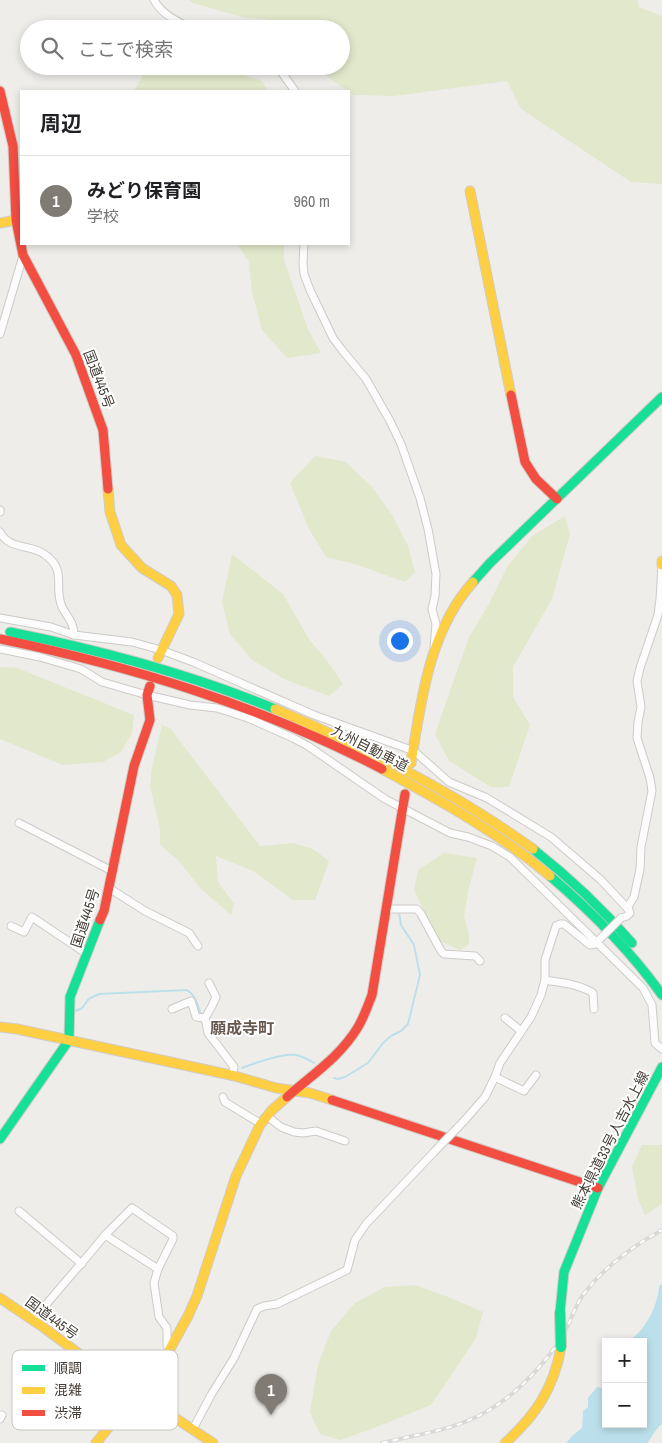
<!DOCTYPE html>
<html lang="ja">
<meta charset="utf-8">
<style>
body{margin:0;font-family:"Archivo Narrow","Noto Sans JP",sans-serif;background:#f2f2f2;color:#202124}
.controls{position:absolute;right:15px;bottom:15px;display:grid;overflow:hidden;border-radius:0px;box-shadow:0 2px 8px #0003}
.controls button{width:45px;height:45px;display:grid;place-items:center;padding:0;border:0;border-bottom:1px solid #e0e0e0;background:#fff;color:#202124;font:25px sans-serif}
.you{position:absolute;left:399px;top:640px;width:18px;height:18px;margin:-12px;border:4px solid #fff;border-radius:50%;background:#1a73e8;box-shadow:0 0 0 8px #1a73e833}
.badge{display:grid;place-items:center;width:32px;height:32px;border-radius:50%;background:#807b75;color:#fff;font-size:16px;font-weight:700}
.pin{position:absolute;translate:-50% -41px;filter:drop-shadow(0 1px 2px #0008)}
.pin::after{content:'';position:absolute;top:26px;width:18px;height:15px;background:inherit;clip-path:polygon(0 0,100% 0,50% 100%)}
.list{margin:0;padding:0;list-style:none}
h2{display:flex;justify-content:space-between;align-items:center;height:65px;margin:0;padding:0 20px;font-size:21px}
h2 small{font-size:16px;font-weight:400;color:#757577}
.list li{display:grid;grid-template-columns:32px 1fr auto;gap:15px;align-items:center;box-sizing:border-box;height:90px;padding:0 20px;border-top:1px solid #e0e0e0}
.list b{display:block;font-size:19px;white-space:nowrap}
.list p{margin:0;font-size:16px;white-space:nowrap;color:#757577}
.list em{font-size:16px;font-style:normal;color:#757577}
.icon{flex:none;width:28px;height:28px;fill:none;stroke:currentColor;stroke-width:2;stroke-linecap:round;stroke-linejoin:round}
.map{position:relative;flex:none;width:662px;height:1443px;overflow:hidden}
.search{position:absolute;background:#fff;box-shadow:0 2px 8px #0003;left:20px;top:20px;width:330px;height:55px;display:flex;align-items:center;gap:12px;box-sizing:border-box;padding:0 18px;border-radius:28px;color:#757577;font-size:19px}
.panel{position:absolute;background:#fff;box-shadow:0 2px 8px #0003;left:20px;top:90px;width:330px;height:155px;border-radius:0px}
.map>svg:first-child{display:block}
.green{fill:#e1e8cb}
.water{fill:#bce0eb}
.lines{fill:none;stroke-linecap:round;stroke-linejoin:round}
.stream{stroke:#bce0eb;stroke-width:2}
.street-casing{stroke:#cdcac7;stroke-width:9}
.fast-casing{stroke:#d1cbc4;stroke-width:11}
.slow-casing{stroke:#d1cbc4;stroke-width:11}
.jam-casing{stroke:#d1cbc4;stroke-width:11}
.street{stroke:#fdfcfc;stroke-width:7}
.fast{stroke:#16e098;stroke-width:9}
.slow{stroke:#ffcf43;stroke-width:9}
.jam{stroke:#f24e42;stroke-width:9}
.rail-casing{stroke:#d9d9d8;stroke-width:4}
.rail{stroke:#fff;stroke-width:2;stroke-dasharray:5.5;stroke-linecap:butt}
.street-bridge-casing{stroke:#cdcac7;stroke-width:9;stroke-linecap:butt}
.fast-bridge-casing{stroke:#d0c5b8;stroke-width:12;stroke-linecap:butt}
.street-bridge{stroke:#fdfcfc;stroke-width:7}
.fast-bridge{stroke:#16e098;stroke-width:10}
.labels{text-anchor:middle;stroke-width:4;stroke-linejoin:round;paint-order:stroke}
.street-label{font-size:14px;fill:#453d36;stroke:#fff}
.quarter-label{font-size:16px;font-weight:bold;fill:#67594e;stroke:#fff}
.key{fill:#fff;stroke:#c7c5c3;stroke-width:1}
.key-label{font-size:14px;fill:#453d36}
</style>
<div class="map">
<svg width="662" height="1443" viewBox="0 0 662 1443">
<rect width="100%" height="100%" fill="#efedea"/>
<g class="green">
<path d="M189,0H637L639,7L662,16V184L631,182L521,109L507,81L394,96L353,95L312,66H341V29H286L282,21L242,17L193,3Z"/>
<path d="M167,66H210L227,69L262,81L268,91H134L144,73Z"/>
<path d="M237,244H284V260L308,329L321,353L287,358L262,330L252,292L249,262Z"/>
<path d="M315,456L346,462L372,487L392,515L408,546L415,572L405,582L355,564L326,557L309,529L290,483Z"/>
<path d="M565,516L570,534L552,599L513,667V697L530,725L509,787H491L449,761L435,734L469,637L490,602L507,567L532,536Z"/>
<path d="M232,554L283,594L309,639L331,666L343,684L329,696L286,680L252,660L230,634L222,602Z"/>
<path d="M0,667L17,668L134,715L132,733L121,752L103,762L63,765L0,739Z"/>
<path d="M162,725L170,728L260,846L293,843L313,849L329,861L315,900H293L253,871L216,856L218,882L234,904L231,915L201,889L179,861L160,845V829L150,786L152,767Z"/>
<path d="M444,853L477,858L469,887L464,916L469,934V944L460,950L437,940L414,889L418,870Z"/>
<path d="M642,1145H662V1204L645,1215L638,1199L632,1167Z"/>
<path d="M415,1285L448,1297L483,1312L476,1338L431,1405L374,1428L340,1440L320,1434L310,1412L318,1365L331,1331L355,1303L385,1287Z"/>
</g>
<path class="water" d="M662,1284V1424C653,1431 654,1436 647,1443H566L573,1435L582,1428L583,1411L588,1407V1398L597,1387L602,1388L606,1377V1424H643V1342H628C632,1338 637,1335 640,1331C651,1318 658,1302 659,1286Z"/>
<g class="lines">
<g class="stream">
<path d="M74,1011C82,1010 83,1007 87,1001C90,997 95,996 99,994L186,990C195,993 198,1006 201,1015"/>
<path d="M242,1068C255,1063 284,1053 296,1055C302,1056 309,1060 314,1063"/>
<path d="M334,1078L338,1079L345,1077L368,1063L383,1043L391,1036L401,1031L408,1024L420,975L414,945L401,925L399,912"/>
</g>
<g class="street-casing">
<g id="street">
<path d="M154,0C162,15 179,23 195,29"/>
<path d="M277,66L295,91"/>
<path d="M304,244L303,263L304,274L310,290L333,338L342,350L366,379L390,421L401,444L420,498L428,529L436,574L435,596L432,609L436,624L434,648"/>
<path d="M0,334L23,256"/>
<path d="M0,510V512"/>
<path d="M0,532C9,550 30,544 44,554C68,570 53,586 62,607C67,617 74,622 74,635"/>
<path d="M0,618L51,627L74,635L132,642L161,650L193,662L314,715L414,751L449,782L487,798L551,837L601,880L629,910L630,913L627,916L621,918"/>
<path d="M0,649L40,657L81,669L102,682L147,695L190,705L217,708L248,718L293,738L308,746L385,799L450,833L468,837L492,846L510,857L643,988L652,1005L655,1043L662,1049"/>
<path d="M19,823L112,871"/>
<path d="M109,888L145,911L189,933L198,946"/>
<path d="M627,908L634,897L640,869L641,847L652,791L650,778L637,738L638,722L641,707L637,681L640,668L658,615L660,599L662,564"/>
<path d="M386,909H417L421,914L441,951L444,954L475,956L480,961"/>
<path d="M11,926L24,932L32,917L87,954"/>
<path d="M545,980C562,983 579,984 593,993L594,1009"/>
<path d="M209,983L216,997L212,1006L205,1018L208,1033L234,1067L232,1075"/>
<path d="M172,1009L191,1001L196,1017L205,1018"/>
<path d="M505,1018L521,1031"/>
<path d="M495,1077L524,1091L536,1075"/>
<path d="M223,1097L225,1102L261,1124"/>
<path d="M267,1116L281,1127L294,1132L303,1133L316,1131L345,1141"/>
<path d="M464,1121L485,1097L495,1077L500,1063L531,1017L541,995L545,980V960L556,926L560,924H564L590,945L595,944L600,939"/>
<path d="M19,1211L82,1264"/>
<path d="M105,1235L132,1208L173,1236V1239L158,1269"/>
<path d="M33,1321C56,1291 82,1264 105,1235L158,1269L154,1283L159,1317L167,1328V1346L171,1348"/>
<path d="M0,1419L2,1415"/>
<path d="M193,1429L211,1395L234,1358L257,1309L264,1306L277,1304L347,1270L355,1240L366,1224L433,1153"/>
</g>
</g>
<g class="fast-casing">
<g id="fast">
<path d="M473,582L490,563L662,397"/>
<path d="M10,632C100,650 190,674 275,709"/>
<path d="M533,849C570,878 601,907 632,943"/>
<path d="M550,876C592,912 630,950 662,995"/>
<path d="M0,1139L69,1040L70,997L100,920"/>
<path d="M560,1312L564,1272L598,1188L662,1067"/>
</g>
</g>
<g class="slow-casing">
<g id="slow">
<path d="M470,191L511,395"/>
<path d="M0,223L16,220"/>
<path d="M108,489L110,512L121,545L142,568L171,586L177,595L179,614L158,658"/>
<path d="M662,561V565"/>
<path d="M275,709C336,735 395,763 453,797C480,813 507,830 533,849"/>
<path d="M411,763C421,701 429,631 473,582"/>
<path d="M382,769C441,801 499,833 550,876"/>
<path d="M0,1027L17,1029L235,1076L276,1088L310,1093L332,1100"/>
<path d="M0,1298L43,1327L82,1356L213,1443"/>
<path d="M96,1443L166,1356L188,1316L197,1296L236,1176L260,1125L272,1110L287,1097"/>
<path d="M505,1443C536,1415 554,1388 561,1347"/>
</g>
</g>
<g class="jam-casing">
<g id="jam">
<path d="M0,91L13,146L16,220L23,255L76,355L103,430L108,489"/>
<path d="M511,395L525,462L536,479L557,499"/>
<path d="M0,639C134,667 261,706 382,769"/>
<path d="M100,920L104,911L134,766L150,720L147,695L150,686"/>
<path d="M287,1097C313,1074 340,1057 358,1027C364,1017 368,1005 372,995L405,794"/>
<path d="M332,1100L598,1188"/>
</g>
</g>
<use href="#street" class="street"/>
<use href="#fast" class="fast"/>
<use href="#slow" class="slow"/>
<use href="#jam" class="jam"/>
<g class="rail-casing">
<path id="rail" d="M382,1443C417,1434 452,1431 484,1413C514,1397 547,1363 564,1333C571,1321 575,1306 583,1295C603,1268 633,1246 662,1230"/>
</g>
<use href="#rail" class="rail"/>
<g class="street-bridge-casing">
<g id="street-bridge">
<path d="M601,938L621,918"/>
<path d="M433,1153L464,1121"/>
</g>
</g>
<g class="fast-bridge-casing">
<path id="fast-bridge" d="M560,1312L561,1347"/>
</g>
<use href="#street-bridge" class="street-bridge"/>
<use href="#fast-bridge" class="fast-bridge"/>
</g>
<g class="labels">
<g class="street-label">
<text transform="translate(99 379) rotate(69)" y="5">国道445号</text>
<text transform="translate(370 748) rotate(27)" y="5">九州自動車道</text>
<text transform="translate(85 918) rotate(-72)" y="5">国道445号</text>
<text transform="translate(610 1140) rotate(-63)" y="5">熊本県道33号人吉水上線</text>
<text transform="translate(52 1318) rotate(36)" y="5">国道445号</text>
</g>
<g class="quarter-label">
<text x="242" y="1034">願成寺町</text>
</g>
</g>
<rect x="12" y="1350" width="166" height="80" rx="8" class="key"/>
<rect x="22" y="1365" width="23" height="6" fill="#16e098"/>
<rect x="22" y="1387" width="23" height="7" fill="#ffcf43"/>
<rect x="22" y="1410" width="23" height="6" fill="#f24e42"/>
<g class="key-label">
<text x="54" y="1373">順調</text>
<text x="54" y="1395">混雑</text>
<text x="54" y="1418">渋滞</text>
</g>
</svg>
<div class="controls">
<button>+</button>
<button>−</button>
</div>
<div class="you"></div>
<div class="pin badge" style="left:271px;top:1415px">1</div>
<div class="search"><svg class="icon" aria-label="search" viewBox="0 0 24 24"><circle cx="10" cy="10" r="6"/><path d="M15 15l6 6"/></svg>ここで検索</div>
<section class="panel">
<h2>周辺<small></small></h2>
<ul class="list">
<li><span class="badge">1</span><div><b>みどり保育園</b><p>学校</p></div><em>960 m</em></li>
</ul>
</section>
</div>
